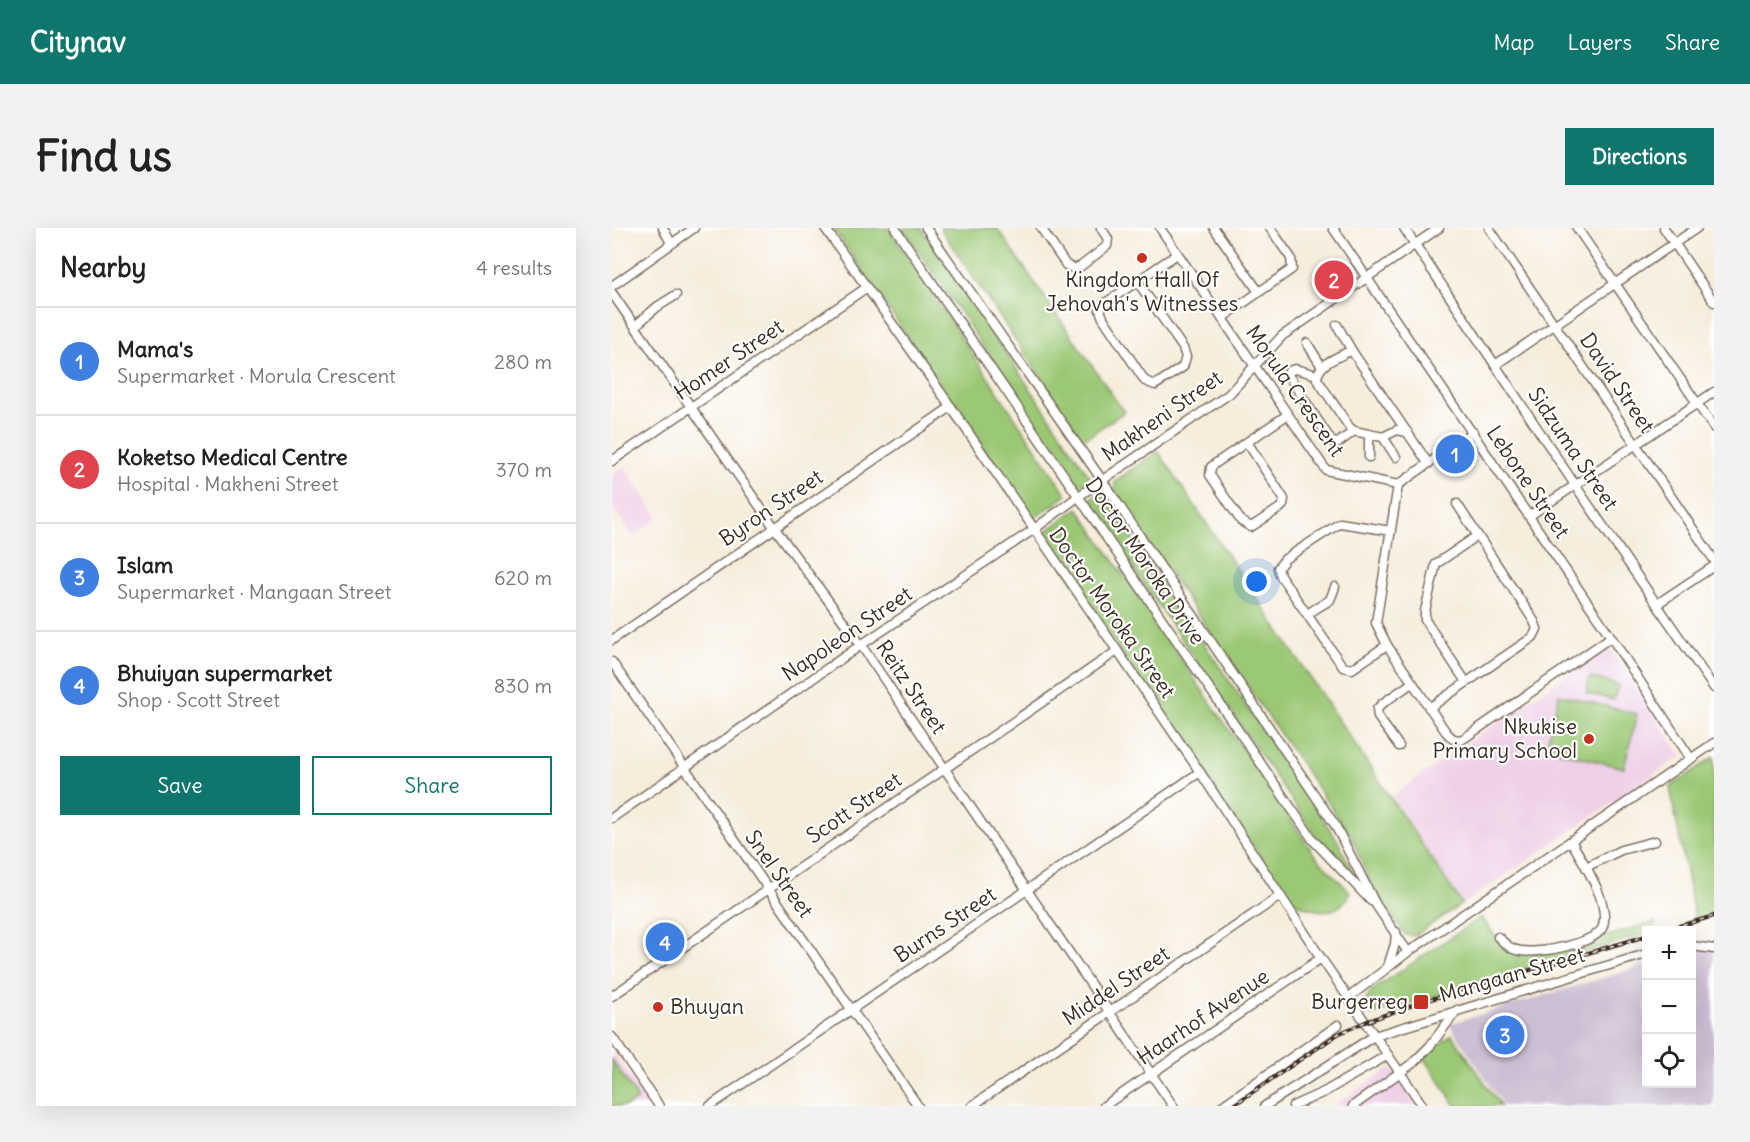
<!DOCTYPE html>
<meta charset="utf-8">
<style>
body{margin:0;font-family:Delius,sans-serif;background:#f2f2f2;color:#222}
.controls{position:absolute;right:18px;bottom:18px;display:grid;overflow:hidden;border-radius:0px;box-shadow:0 6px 24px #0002}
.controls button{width:54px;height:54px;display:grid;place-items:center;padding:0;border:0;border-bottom:2px solid #e0e0e0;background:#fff;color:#222;font:30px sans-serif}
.you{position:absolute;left:645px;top:354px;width:21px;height:21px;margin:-15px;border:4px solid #fff;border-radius:50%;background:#1a73e8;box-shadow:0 0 0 9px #1a73e833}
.badge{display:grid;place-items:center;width:39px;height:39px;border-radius:50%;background:#0f766e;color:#fff;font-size:20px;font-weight:700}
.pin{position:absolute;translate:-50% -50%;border:3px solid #fff;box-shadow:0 2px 6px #0006}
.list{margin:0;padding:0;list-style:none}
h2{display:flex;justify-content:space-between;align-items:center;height:78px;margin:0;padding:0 24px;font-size:26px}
h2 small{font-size:20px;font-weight:400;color:#767676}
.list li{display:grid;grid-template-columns:39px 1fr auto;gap:18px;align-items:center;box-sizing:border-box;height:108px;padding:0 24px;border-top:2px solid #e0e0e0}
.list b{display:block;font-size:22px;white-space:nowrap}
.list p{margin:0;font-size:20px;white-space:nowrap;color:#767676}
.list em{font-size:20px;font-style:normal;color:#767676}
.actions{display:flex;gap:12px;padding:18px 24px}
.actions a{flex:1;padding:14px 0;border:2px solid #0f766e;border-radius:0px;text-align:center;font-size:21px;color:#0f766e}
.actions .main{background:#0f766e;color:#fff}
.icon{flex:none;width:33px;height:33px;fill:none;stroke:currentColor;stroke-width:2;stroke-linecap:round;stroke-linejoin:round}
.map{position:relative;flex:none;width:1102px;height:878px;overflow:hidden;border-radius:0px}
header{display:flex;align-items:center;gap:36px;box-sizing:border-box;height:84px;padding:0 30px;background:#0f766e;color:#fff}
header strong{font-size:28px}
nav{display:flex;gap:33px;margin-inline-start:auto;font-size:21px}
.intro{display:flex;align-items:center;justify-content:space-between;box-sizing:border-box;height:144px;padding:0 36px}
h1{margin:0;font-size:42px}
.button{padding:15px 27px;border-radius:0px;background:#0f766e;color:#fff;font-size:21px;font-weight:700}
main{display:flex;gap:36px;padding:0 36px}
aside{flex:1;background:#fff;border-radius:0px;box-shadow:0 6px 24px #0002}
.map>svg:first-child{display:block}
.built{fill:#eed0e7}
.industrial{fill:#ccbed3}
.green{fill:#9bc875;stroke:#6b794a;stroke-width:1.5}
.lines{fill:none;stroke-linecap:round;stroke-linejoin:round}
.minor-casing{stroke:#7c6e60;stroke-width:11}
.minor{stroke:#fff;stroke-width:8}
.rail-casing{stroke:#3b2a1e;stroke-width:4}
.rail{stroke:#fff;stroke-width:1.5;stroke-dasharray:4.5;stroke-linecap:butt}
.poi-dot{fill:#c8321e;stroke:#fff;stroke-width:2}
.labels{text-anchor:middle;stroke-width:4.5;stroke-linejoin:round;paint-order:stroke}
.poi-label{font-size:21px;fill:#3b2a1e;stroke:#fff;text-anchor:end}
.street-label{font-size:21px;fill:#3b2a1e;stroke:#fff}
</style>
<header>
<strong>Citynav</strong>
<nav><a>Map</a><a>Layers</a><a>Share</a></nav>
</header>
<div class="intro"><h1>Find us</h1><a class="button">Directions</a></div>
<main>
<aside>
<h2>Nearby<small>4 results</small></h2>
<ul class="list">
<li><span class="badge" style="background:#3f7fe0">1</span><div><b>Mama's</b><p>Supermarket · Morula Crescent</p></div><em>280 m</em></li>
<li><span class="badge" style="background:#e0444e">2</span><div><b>Koketso Medical Centre</b><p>Hospital · Makheni Street</p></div><em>370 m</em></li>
<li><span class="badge" style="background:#3f7fe0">3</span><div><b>Islam</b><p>Supermarket · Mangaan Street</p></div><em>620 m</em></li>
<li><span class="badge" style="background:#3f7fe0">4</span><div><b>Bhuiyan supermarket</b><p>Shop · Scott Street</p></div><em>830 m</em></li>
</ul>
<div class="actions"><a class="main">Save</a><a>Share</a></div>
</aside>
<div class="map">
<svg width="1102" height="878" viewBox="0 0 1102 878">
<rect width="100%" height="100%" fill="#fff"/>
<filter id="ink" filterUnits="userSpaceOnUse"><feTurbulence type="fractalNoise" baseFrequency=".0167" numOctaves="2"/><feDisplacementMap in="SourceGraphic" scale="12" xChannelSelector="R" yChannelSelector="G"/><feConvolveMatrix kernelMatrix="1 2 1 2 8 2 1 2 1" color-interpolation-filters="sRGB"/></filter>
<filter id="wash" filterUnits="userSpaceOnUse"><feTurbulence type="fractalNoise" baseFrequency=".008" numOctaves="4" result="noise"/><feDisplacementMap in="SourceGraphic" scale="24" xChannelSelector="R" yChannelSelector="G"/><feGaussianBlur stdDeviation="1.35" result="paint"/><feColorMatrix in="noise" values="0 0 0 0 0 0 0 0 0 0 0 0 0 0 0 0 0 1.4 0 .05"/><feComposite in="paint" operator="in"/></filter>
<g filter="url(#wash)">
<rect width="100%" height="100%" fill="#f6eddb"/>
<g class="built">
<path d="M737,37L742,44L741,50L714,68L704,53L714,46L718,50Z"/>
<path d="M12,239L47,290L20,308L0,278V247Z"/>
<path d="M993,421H998L1069,528L851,676L780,568L898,485L901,486L907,482L908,479Z"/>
<path d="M0,823L38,878H0Z"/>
<path d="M779,839L804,878H721Z"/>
</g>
<path class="industrial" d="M1102,717V878H892L837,796L1034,737V856H1080V724Z"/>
<g class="green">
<path d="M221,0H276L455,267L421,291Z"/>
<path d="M291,0H309L479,250L466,259Z"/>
<path d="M328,0H385L512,184L471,212Z"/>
<path d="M546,223L850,676L802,708L793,707L759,658L740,610L502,265L503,253Z"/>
<path d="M489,264L726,613L746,655L713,621L475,273Z"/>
<path d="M466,280L704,629L738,664C726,693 700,683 678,672L429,307Z"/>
<path d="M978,449L1006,457L1002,472L974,465Z"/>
<path d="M947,466L1025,486L1012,540L934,520Z"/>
<path d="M1102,529V686L1083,692L1058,559Z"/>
<path d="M869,689L887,713L896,722L938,725L1043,694L1045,702H1034V706L759,787L752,776L759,763Z"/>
<path d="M840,807L889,878H844L811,828Z"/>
<path d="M0,832L26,871L15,878H0Z"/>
</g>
</g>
<g filter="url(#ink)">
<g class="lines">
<g class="minor-casing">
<g id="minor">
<path d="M51,0L59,15"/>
<path d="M213,0L339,179L588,544L709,730L811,878"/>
<path d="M283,0L701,612L759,673"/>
<path d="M314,0L490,252L723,597L764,677L796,724"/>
<path d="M429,0L454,37L462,41L469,38L495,18L496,11L489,0"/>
<path d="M548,0L714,242L786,257L861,204"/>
<path d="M602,0L647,64"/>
<path d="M721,0L999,409L1079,531"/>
<path d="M792,0L963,257L1102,460"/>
<path d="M877,0L1102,332"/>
<path d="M965,0L1102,200"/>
<path d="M1052,0L1102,74"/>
<path d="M525,53L571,120L574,129L571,139L543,157L533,153L491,90L488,82L492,76L565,26"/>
<path d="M0,58L82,0"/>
<path d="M0,65L162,299L249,417L561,878"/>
<path d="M610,90L680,41L679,30L658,0"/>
<path d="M725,97L740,123L816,235"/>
<path d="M23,98L45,79L64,67"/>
<path d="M695,115L710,139"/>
<path d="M740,123L736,124C724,130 706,136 705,151L738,200L742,203L771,209L785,202L795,204"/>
<path d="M883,137L1085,0"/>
<path d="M705,147L683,141L677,143L676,147L720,214L726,215L742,203"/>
<path d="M757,206V229"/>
<path d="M771,209L784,229"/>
<path d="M635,214L672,271L671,277L668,280L639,299L629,293L598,247L599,239L604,235L675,187"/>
<path d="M0,233L254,60"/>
<path d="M786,257L764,395L775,417L834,504L841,511L849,512L854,509L999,409"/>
<path d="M917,288L1102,164"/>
<path d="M1045,376L1102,338"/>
<path d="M695,386L718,372L723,359"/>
<path d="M0,412L339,179"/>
<path d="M775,417L740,441L731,439L668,347L666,340L673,331L728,295L779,303"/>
<path d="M0,434L306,878"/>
<path d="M854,454L813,392V383L824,336L865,308"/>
<path d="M817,480L921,409L925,401L922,393L845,276"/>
<path d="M787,518L766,489L765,481L771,475L800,455"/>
<path d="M0,590L249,417L421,302L467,268L617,166L670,108L827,0"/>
<path d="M974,639L1009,622L1043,613"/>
<path d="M886,709C893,716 899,722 909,723C926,726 986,716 991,698C998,674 971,634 959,613"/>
<path d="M1080,718L1102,721"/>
<path d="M776,738L783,716L784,704"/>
<path d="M0,768L505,423"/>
<path d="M736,770L796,724L1102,515"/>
<path d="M0,809L47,878"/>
<path d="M98,878L588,544"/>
<path d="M360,878L668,668"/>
<path d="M492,878L709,730"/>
<path d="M610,878L726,797"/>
<path d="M653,878L762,808L1034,726"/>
<path d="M681,878L712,864L776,827"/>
<path d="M741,878L801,835L818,818L845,782"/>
</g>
</g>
<use href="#minor" class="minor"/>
<g class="rail-casing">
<g id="rail">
<path d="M1053,702L1102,688"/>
<path d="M620,878L726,806L753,794L809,774L1034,708"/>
</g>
</g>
<use href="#rail" class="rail"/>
</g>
</g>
<g class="poi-dot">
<circle cx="530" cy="30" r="6"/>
<circle cx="977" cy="511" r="6"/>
<rect x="801" y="766" width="16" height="16" rx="3"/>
<circle cx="46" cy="779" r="6"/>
</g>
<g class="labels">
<g class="poi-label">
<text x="530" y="59" text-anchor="middle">Kingdom Hall Of<tspan x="530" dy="24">Jehovah's Witnesses</tspan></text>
<text x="965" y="506">Nkukise<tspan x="965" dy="24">Primary School</tspan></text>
<text x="796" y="781">Burgerreg</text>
<text x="58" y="786" text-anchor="start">Bhuyan</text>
</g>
<g class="street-label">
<text transform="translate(117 132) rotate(-34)" y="7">Homer Street</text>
<text transform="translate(1005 155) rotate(56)" y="7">David Street</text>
<text transform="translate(683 163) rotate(55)" y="7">Morula Crescent</text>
<text transform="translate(550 188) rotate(-35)" y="7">Makheni Street</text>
<text transform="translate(961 221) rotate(56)" y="7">Sidzuma Street</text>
<text transform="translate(916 254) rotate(56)" y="7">Lebone Street</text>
<text transform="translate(159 280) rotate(-34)" y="7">Byron Street</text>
<text transform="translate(533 333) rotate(56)" y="7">Doctor Moroka Drive</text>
<text transform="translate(500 385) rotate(55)" y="7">Doctor Moroka Street</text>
<text transform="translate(235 406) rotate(-34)" y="7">Napoleon Street</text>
<text transform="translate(299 459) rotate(56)" y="7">Reitz Street</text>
<text transform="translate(242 580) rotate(-34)" y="7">Scott Street</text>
<text transform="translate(167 646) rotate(55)" y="7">Snel Street</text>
<text transform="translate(333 697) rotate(-34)" y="7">Burns Street</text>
<text transform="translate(900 747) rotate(-16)" y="7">Mangaan Street</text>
<text transform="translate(504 758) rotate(-34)" y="7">Middel Street</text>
<text transform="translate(591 789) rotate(-34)" y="7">Haarhof Avenue</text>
</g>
</g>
</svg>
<div class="controls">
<button>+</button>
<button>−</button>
<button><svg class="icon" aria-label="locate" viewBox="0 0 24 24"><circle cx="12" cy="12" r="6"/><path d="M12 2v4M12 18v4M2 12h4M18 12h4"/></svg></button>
</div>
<div class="you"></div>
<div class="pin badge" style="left:843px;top:226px;background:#3f7fe0">1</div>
<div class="pin badge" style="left:722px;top:52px;background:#e0444e">2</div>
<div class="pin badge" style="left:893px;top:807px;background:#3f7fe0">3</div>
<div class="pin badge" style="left:53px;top:714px;background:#3f7fe0">4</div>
</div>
</main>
